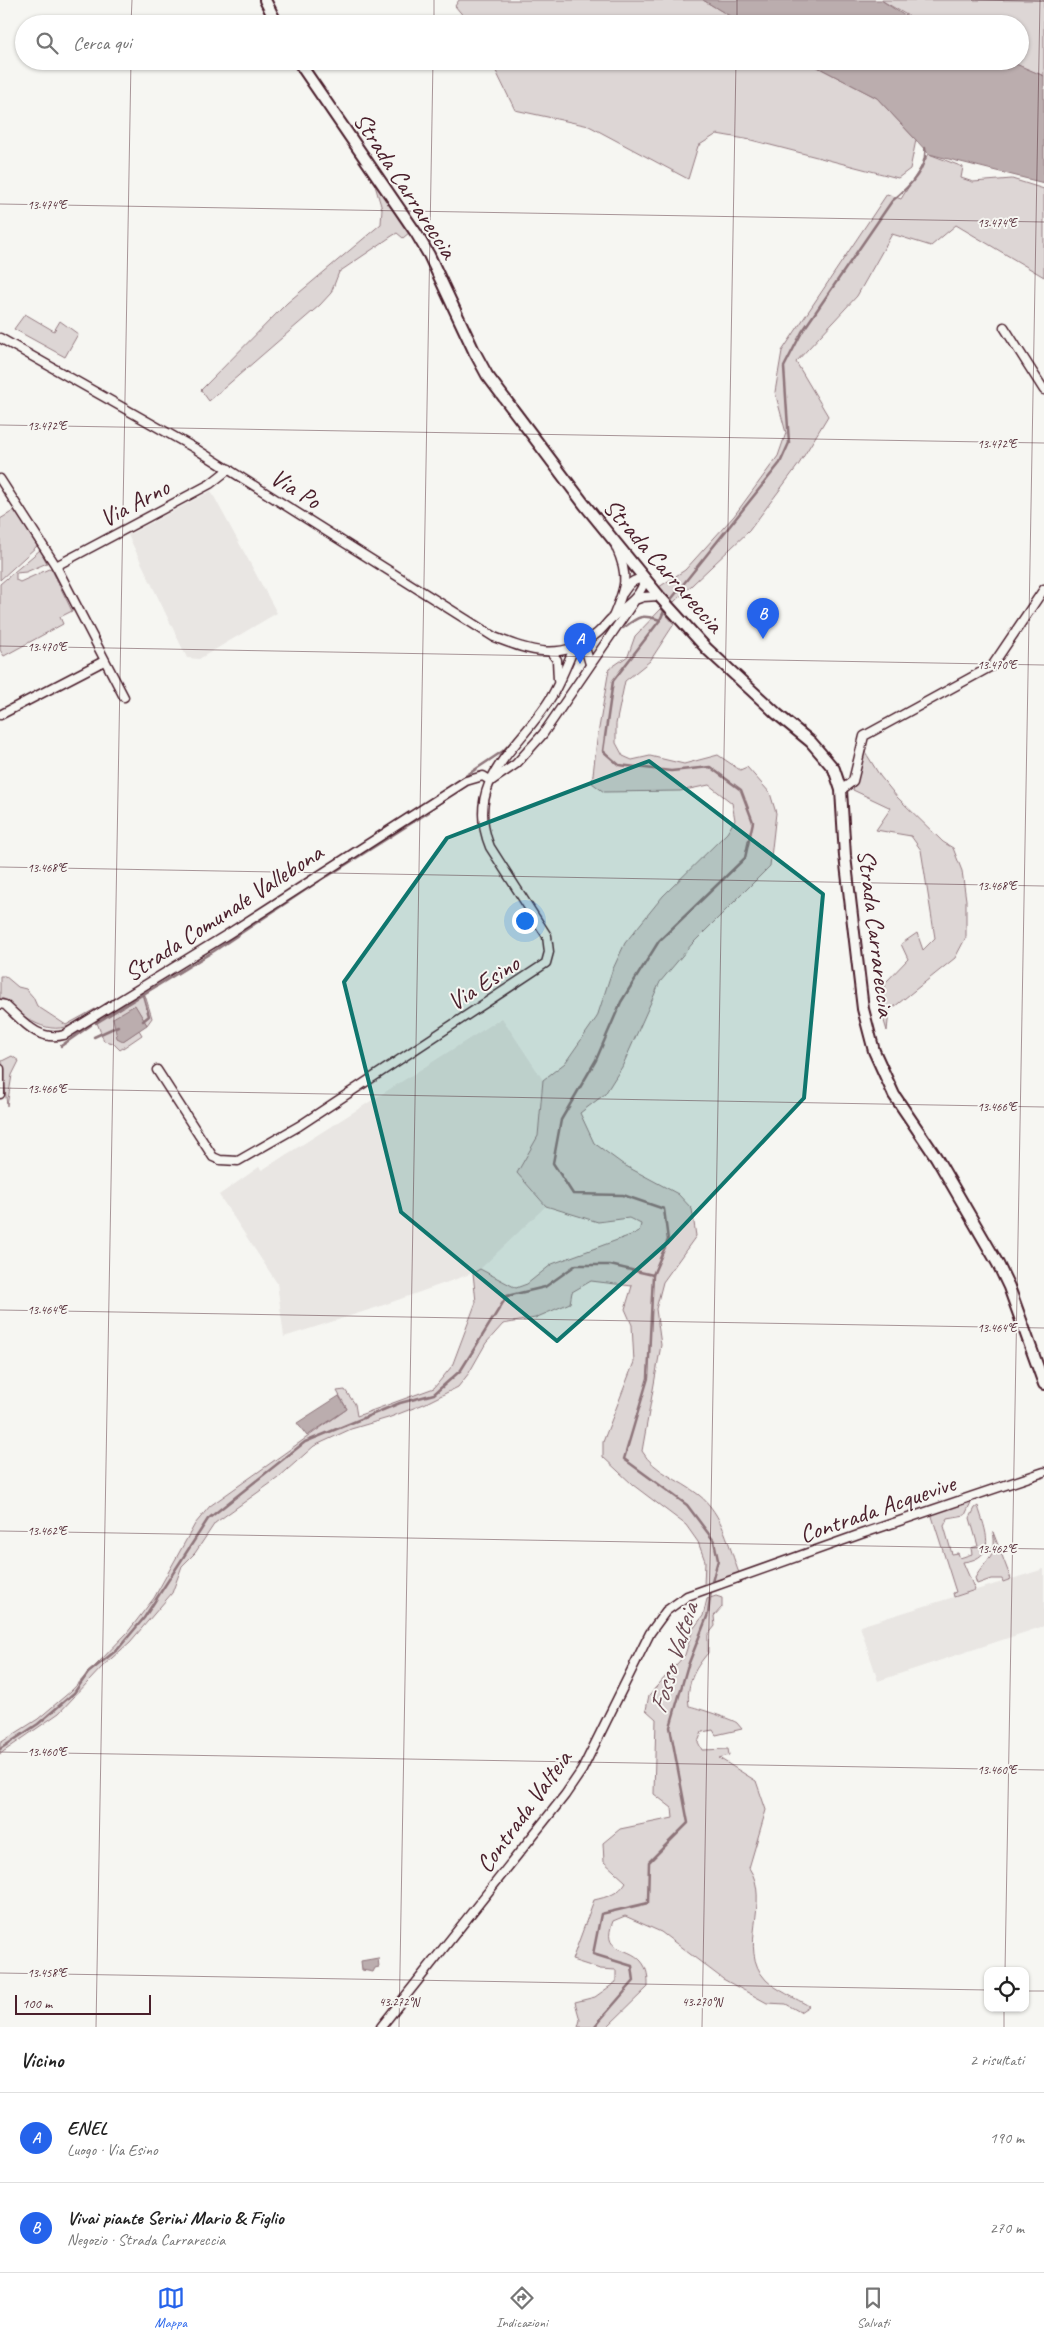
<!DOCTYPE html>
<html lang="it">
<meta charset="utf-8">
<style>
body{margin:0;font-family:Caveat,sans-serif;background:#f6f6f6;color:#222}
.controls{position:absolute;right:15px;bottom:15px;display:grid;overflow:hidden;border-radius:10px;box-shadow:0 1px 4px #0004}
.controls button{width:45px;height:45px;display:grid;place-items:center;padding:0;border:0;border-bottom:1px solid #e0e0e0;background:#fff;color:#222;font:25px sans-serif}
.scale{position:absolute;left:15px;bottom:12px;width:136px;box-sizing:border-box;padding-left:5px;border:2px solid #4a1f2b;border-top:0;font-size:14px;line-height:18px;white-space:nowrap;color:#4a1f2b;-webkit-text-stroke:4px #f6f6f2;paint-order:stroke}
.you{position:absolute;left:524px;top:920px;width:18px;height:18px;margin:-12px;border:4px solid #fff;border-radius:50%;background:#1a73e8;box-shadow:0 0 0 8px #1a73e833}
.badge{display:grid;place-items:center;width:32px;height:32px;border-radius:50%;background:#2563eb;color:#fff;font-size:16px;font-weight:700}
.pin{position:absolute;translate:-50% -41px;filter:drop-shadow(0 1px 2px #0008)}
.pin::after{content:'';position:absolute;top:26px;width:18px;height:15px;background:inherit;clip-path:polygon(0 0,100% 0,50% 100%)}
.list{margin:0;padding:0;list-style:none}
h2{display:flex;justify-content:space-between;align-items:center;height:65px;margin:0;padding:0 20px;font-size:21px}
h2 small{font-size:16px;font-weight:400;color:#767676}
.list li{display:grid;grid-template-columns:32px 1fr auto;gap:15px;align-items:center;box-sizing:border-box;height:90px;padding:0 20px;border-top:1px solid #e0e0e0}
.list b{display:block;font-size:19px;white-space:nowrap}
.list p{margin:0;font-size:16px;white-space:nowrap;color:#767676}
.list em{font-size:16px;font-style:normal;color:#767676}
.icon{flex:none;width:28px;height:28px;fill:none;stroke:currentColor;stroke-width:2;stroke-linecap:round;stroke-linejoin:round}
.map{position:relative;flex:none;width:1044px;height:2027px;overflow:hidden}
.search{position:absolute;background:#fff;box-shadow:0 1px 4px #0004;left:15px;right:15px;top:15px;height:55px;display:flex;align-items:center;gap:12px;box-sizing:border-box;padding:0 18px;border-radius:28px;color:#767676;font-size:19px}
.sheet{height:245px;background:#fff}
nav{display:flex;justify-content:space-around;align-items:center;box-sizing:border-box;height:70px;border-top:1px solid #e0e0e0;background:#fff;font-size:14px;color:#767676}
nav a{display:grid;justify-items:center;gap:2px}
nav .on{color:#2563eb}
.map>svg:first-child{display:block}
.built{fill:#e9e6e3}
.green{fill:#ddd6d5;stroke:#947a80}
.water{fill:#bbadae;stroke:#8e747a}
.lines{fill:none;stroke-linecap:round;stroke-linejoin:round}
.stream{stroke:#8e747a;stroke-width:2.5}
.street-casing{stroke:#4a1f2b;stroke-width:11}
.secondary-casing{stroke:#4a1f2b;stroke-width:14}
.street{stroke:#f6f6f2;stroke-width:8}
.secondary{stroke:#f6f6f2;stroke-width:10}
.marked{fill:#0f766e;fill-opacity:0.2;stroke:#0f766e;stroke-width:4;stroke-linejoin:round}
.ticks{fill:none;stroke:#4a1f2b;stroke-width:1;stroke-opacity:0.45}
.labels{text-anchor:middle;stroke-width:4;stroke-linejoin:round;paint-order:stroke}
.street-label{font-size:25px;fill:#4a1f2b;stroke:#f6f6f2}
.water-label{font-size:26px;font-style:italic;fill:#6c4a52;stroke:#f6f6f2}
.ticks-label{font-size:12px;text-anchor:middle;fill:#4a1f2b;stroke:#f6f6f2;stroke-width:4;stroke-linejoin:round;paint-order:stroke}
</style>
<div class="map">
<svg width="1044" height="2027" viewBox="0 0 1044 2027">
<rect width="100%" height="100%" fill="#f6f6f2"/>
<filter id="ink" filterUnits="userSpaceOnUse"><feTurbulence type="fractalNoise" baseFrequency=".02" numOctaves="2"/><feDisplacementMap in="SourceGraphic" scale="10" xChannelSelector="R" yChannelSelector="G"/><feConvolveMatrix kernelMatrix="1 2 1 2 8 2 1 2 1" color-interpolation-filters="sRGB"/></filter>
<g filter="url(#ink)">
<g class="built">
<path d="M211,491L277,613L199,659L187,658L128,535Z"/>
<path d="M502,1018L543,1080L538,1136L517,1173L546,1206L480,1269L473,1273L378,1307L284,1337L277,1283L219,1195L259,1167L262,1170Z"/>
<path d="M1044,1569V1626L878,1681L860,1626Z"/>
</g>
<g class="green">
<path d="M459,0H703L743,24H470L455,6Z"/>
<path d="M881,0H1044V76L1006,61H1020V24H922Z"/>
<path d="M491,61H806L877,98L916,140L910,169L898,178L751,140L717,134L698,146L688,179L589,126L515,110Z"/>
<path d="M929,154L963,167L961,178L973,182L1012,179L1044,189V277L956,225L931,246L892,234L857,296L796,362L828,416L799,464L749,531L674,602L659,587L685,570L734,516L778,456L786,433L775,392L782,351L887,194L901,199Z"/>
<path d="M374,182L410,232L403,238L397,233L392,236L339,272L331,293L320,305L209,401L201,390L287,303L381,224L382,209Z"/>
<path d="M25,314L54,331L60,321L78,334L65,357L14,329Z"/>
<path d="M15,510L37,546L0,580V519Z"/>
<path d="M40,550L47,563L26,572L16,573V580L20,582L51,568L72,611L60,617L63,624L4,656L0,650V584Z"/>
<path d="M661,609L674,624L650,661L625,681L616,724V743L623,756L632,760L650,756L684,764L718,755L740,770L747,767L770,793L776,813L770,866L692,944L660,982L622,1067L605,1094L580,1113L594,1143L624,1165L678,1194L692,1209L696,1236L663,1282L656,1309L661,1345L642,1451C654,1472 680,1480 699,1495C723,1514 729,1547 739,1573L704,1585L705,1561L698,1542L686,1525L633,1485L603,1457V1442L634,1362L632,1325L625,1309L632,1286L591,1281L572,1292L570,1303L535,1318L503,1324L486,1343L469,1373L458,1387L424,1404L388,1418L351,1429L314,1446L278,1478L215,1523L195,1553L182,1566L172,1593L130,1642L103,1666L59,1713L0,1754V1743L38,1719L71,1691L127,1633L154,1598L195,1524L210,1506L347,1409L337,1391L345,1390L355,1404L357,1416L434,1388L452,1366L476,1302L473,1273L480,1269L516,1288L527,1284L552,1264L639,1232L641,1224L629,1218L598,1222L546,1206L517,1173L538,1136L543,1080L565,1063L597,1017L612,971L625,943L663,896L727,833L735,820L732,803L709,785L680,791L604,792L592,783L597,740L609,669L628,656L635,636Z"/>
<path d="M864,750L880,776L897,797L943,842L953,848L962,871L966,900V937L955,958L889,1011L887,1031L881,1011L886,982L908,959L901,944L917,933L923,950L935,938L921,850L911,836L876,830L891,808L853,790Z"/>
<path d="M0,976H5L18,987L26,989L33,997L37,1006L66,1025L95,1009C90,1016 84,1019 76,1023C48,1038 24,1018 4,999H0Z"/>
<path d="M144,992L152,1018L147,1025L135,1006L123,1041L139,1030L142,1035L120,1050L113,1043L104,1041L96,1020Z"/>
<path d="M12,1056L19,1061L12,1075L7,1106L2,1061Z"/>
<path d="M973,1498L965,1515L948,1518L944,1526L952,1554L958,1553L960,1558L972,1554L971,1548L978,1546L970,1518L975,1508L978,1506C985,1530 999,1558 963,1562L975,1590L954,1597L953,1593L956,1592L931,1513Z"/>
<path d="M993,1532L1011,1579L1003,1582L1002,1579H991L977,1584L975,1578C986,1559 998,1556 993,1532Z"/>
<path d="M716,1596L722,1598V1607L714,1616L715,1626L708,1635V1653C694,1669 686,1685 689,1706C695,1707 734,1720 737,1723C739,1725 740,1727 742,1729L716,1735L713,1730L702,1732L698,1742L702,1750L728,1749L729,1755L719,1758L756,1781L766,1810L749,1868C772,1901 736,1948 766,1980C775,1989 797,1999 809,2006L800,2012L786,2004L767,2003L723,1979L661,1932L625,1916L613,1921C600,1954 627,1945 641,1961C648,1969 648,1978 648,1987L607,2027H578L580,2020L575,2002L595,1997L616,1982V1970L600,1969L572,1960L594,1900C607,1897 619,1894 626,1882L604,1862L603,1843L620,1829L673,1818L672,1808L654,1794L656,1719L646,1710L649,1695L685,1655L693,1629L703,1616L707,1599Z"/>
</g>
<g class="water">
<path d="M703,0H881L905,16L924,24H743Z"/>
<path d="M806,61H1009L1044,76V183L929,154L877,98Z"/>
<path d="M135,1005L147,1025L123,1041L117,1038L113,1018Z"/>
<path d="M339,1396L347,1409L307,1436L297,1423Z"/>
<path d="M378,1958L379,1967L375,1968L373,1972L362,1970L361,1961Z"/>
</g>
<g class="lines">
<g class="stream">
<path d="M669,602L780,463L789,443L784,367L802,332L892,201C907,189 928,169 925,148"/>
<path d="M623,628C639,616 641,614 660,620"/>
<path d="M455,783L503,751L515,739"/>
<path d="M328,876L429,812"/>
<path d="M143,1021L149,1016L143,995"/>
<path d="M96,1023L214,951L319,881"/>
<path d="M94,1037L118,1026"/>
<path d="M61,1046L91,1025"/>
<path d="M0,1749L38,1724L74,1693L88,1673L118,1649L144,1618L208,1519L305,1442L400,1403L434,1394L461,1370L507,1296L545,1287L576,1265H610L653,1275L668,1240L664,1209L623,1195L573,1194L553,1163L561,1120L596,1060L621,1002L659,941L745,858L753,822L741,790L710,767L671,771L619,765L603,751L613,681L660,620L665,609"/>
<path d="M594,2027L634,1981L632,1966L593,1954L601,1914L648,1903L649,1862L688,1823L670,1727L687,1668L708,1614L712,1582L718,1560L714,1541L687,1505L624,1459L648,1378L653,1275"/>
</g>
<g class="street-casing">
<g id="street">
<path d="M1004,327L1044,390"/>
<path d="M0,338L196,449L494,637C530,651 561,662 595,635C602,630 607,622 614,616C628,604 640,598 645,579C633,578 629,584 623,593"/>
<path d="M0,479L56,566L124,697"/>
<path d="M56,566L210,484L229,469"/>
<path d="M613,617C625,588 630,577 616,547"/>
<path d="M575,646L586,651L590,664"/>
<path d="M551,652L557,660L558,680"/>
<path d="M0,715L104,661"/>
<path d="M491,781L516,764L543,734L635,600L643,597L659,596"/>
<path d="M841,790L853,781L864,736L992,666L1044,589"/>
<path d="M0,1004L5,1005C23,1021 38,1042 64,1035L228,934L466,781L483,776L491,781"/>
<path d="M0,1069V1094"/>
<path d="M157,1070L213,1157L220,1160L238,1161L299,1126L546,963L549,952L547,936L490,847C463,780 520,748 550,699C560,683 567,664 575,646"/>
<path d="M381,2027L565,1795L582,1770L650,1633L666,1611L687,1596L861,1534L1044,1472"/>
</g>
</g>
<g class="secondary-casing">
<g id="secondary">
<path d="M265,0L277,24"/>
<path d="M298,61L416,233L429,255L474,351L487,375L584,504L659,596L707,649L777,714L811,742L834,769L841,790L845,856L863,1009L874,1051L894,1095L936,1157L998,1264L1009,1287L1044,1384"/>
</g>
</g>
<use href="#street" class="street"/>
<use href="#secondary" class="secondary"/>
</g>
</g>
<path class="marked" d="M649,761L823,894L804,1098L668,1242L557,1341L401,1212L344,982L447,838Z"/>
<path class="ticks" d="M971,0L1044,1M131,24L132,0M434,24V0M737,24V0M0,204L1044,222M0,425L1044,443M0,646L1044,665M0,867L1044,886M0,1088L1044,1107M0,1310L1044,1328M0,1531L1044,1549M0,1752L1044,1770M1005,1971L1040,0M0,1973L988,1990M1025,1991H1044M96,2027L131,61M399,2027L433,61M702,2027L736,61M1004,2027V2008"/>
<g class="labels">
<g class="street-label">
<text transform="translate(406 185) rotate(57)" y="9">Strada Carrareccia</text>
<text transform="translate(296 488) rotate(32)" y="9">Via Po</text>
<text transform="translate(134 502) rotate(-28)" y="9">Via Arno</text>
<text transform="translate(664 565) rotate(49)" y="9">Strada Carrareccia</text>
<text transform="translate(223 912) rotate(-33)" y="9">Strada Comunale Vallebona</text>
<text transform="translate(877 933) rotate(83)" y="9">Strada Carrareccia</text>
<text transform="translate(483 982) rotate(-33)" y="9">Via Esino</text>
<text transform="translate(877 1508) rotate(-19)" y="9">Contrada Acquevive</text>
<text transform="translate(523 1811) rotate(-54)" y="9">Contrada Valteia</text>
</g>
<g class="water-label">
<text transform="translate(673 1658) rotate(-73)" y="9">Fosso Valteia</text>
</g>
</g>
<g class="ticks-label">
<text x="47" y="209">13.474°E</text>
<text x="997" y="227">13.474°E</text>
<text x="47" y="430">13.472°E</text>
<text x="997" y="448">13.472°E</text>
<text x="47" y="651">13.470°E</text>
<text x="997" y="669">13.470°E</text>
<text x="47" y="872">13.468°E</text>
<text x="997" y="890">13.468°E</text>
<text x="47" y="1093">13.466°E</text>
<text x="997" y="1111">13.466°E</text>
<text x="47" y="1314">13.464°E</text>
<text x="997" y="1332">13.464°E</text>
<text x="47" y="1535">13.462°E</text>
<text x="997" y="1553">13.462°E</text>
<text x="47" y="1756">13.460°E</text>
<text x="997" y="1774">13.460°E</text>
<text x="47" y="1977">13.458°E</text>
<text x="399" y="2006">43.272°N</text>
<text x="702" y="2006">43.270°N</text>
</g>
</svg>
<div class="controls">
<button><svg class="icon" aria-label="locate" viewBox="0 0 24 24"><circle cx="12" cy="12" r="6"/><path d="M12 2v4M12 18v4M2 12h4M18 12h4"/></svg></button>
</div>
<div class="scale">100 m</div>
<div class="you"></div>
<div class="pin badge" style="left:580px;top:664px">A</div>
<div class="pin badge" style="left:763px;top:639px">B</div>
<div class="search"><svg class="icon" aria-label="search" viewBox="0 0 24 24"><circle cx="10" cy="10" r="6"/><path d="M15 15l6 6"/></svg>Cerca qui</div>
</div>
<section class="sheet">
<h2>Vicino<small>2 risultati</small></h2>
<ul class="list">
<li><span class="badge">A</span><div><b>ENEL</b><p>Luogo · Via Esino</p></div><em>190 m</em></li>
<li><span class="badge">B</span><div><b>Vivai piante Serini Mario &amp; Figlio</b><p>Negozio · Strada Carrareccia</p></div><em>270 m</em></li>
</ul>
</section>
<nav>
<a class="on"><svg class="icon" aria-label="map" viewBox="0 0 24 24"><path d="M3 6l6-2 6 2 6-2v14l-6 2-6-2-6 2zM9 4v14M15 6v14"/></svg>Mappa</a>
<a><svg class="icon" aria-label="directions" viewBox="0 0 24 24"><path d="M12 3l9 9-9 9-9-9zM9 14v-3h6M13 9l2 2-2 2"/></svg>Indicazioni</a>
<a><svg class="icon" aria-label="saved" viewBox="0 0 24 24"><path d="M7 4h10v16l-5-4-5 4z"/></svg>Salvati</a>
</nav>
